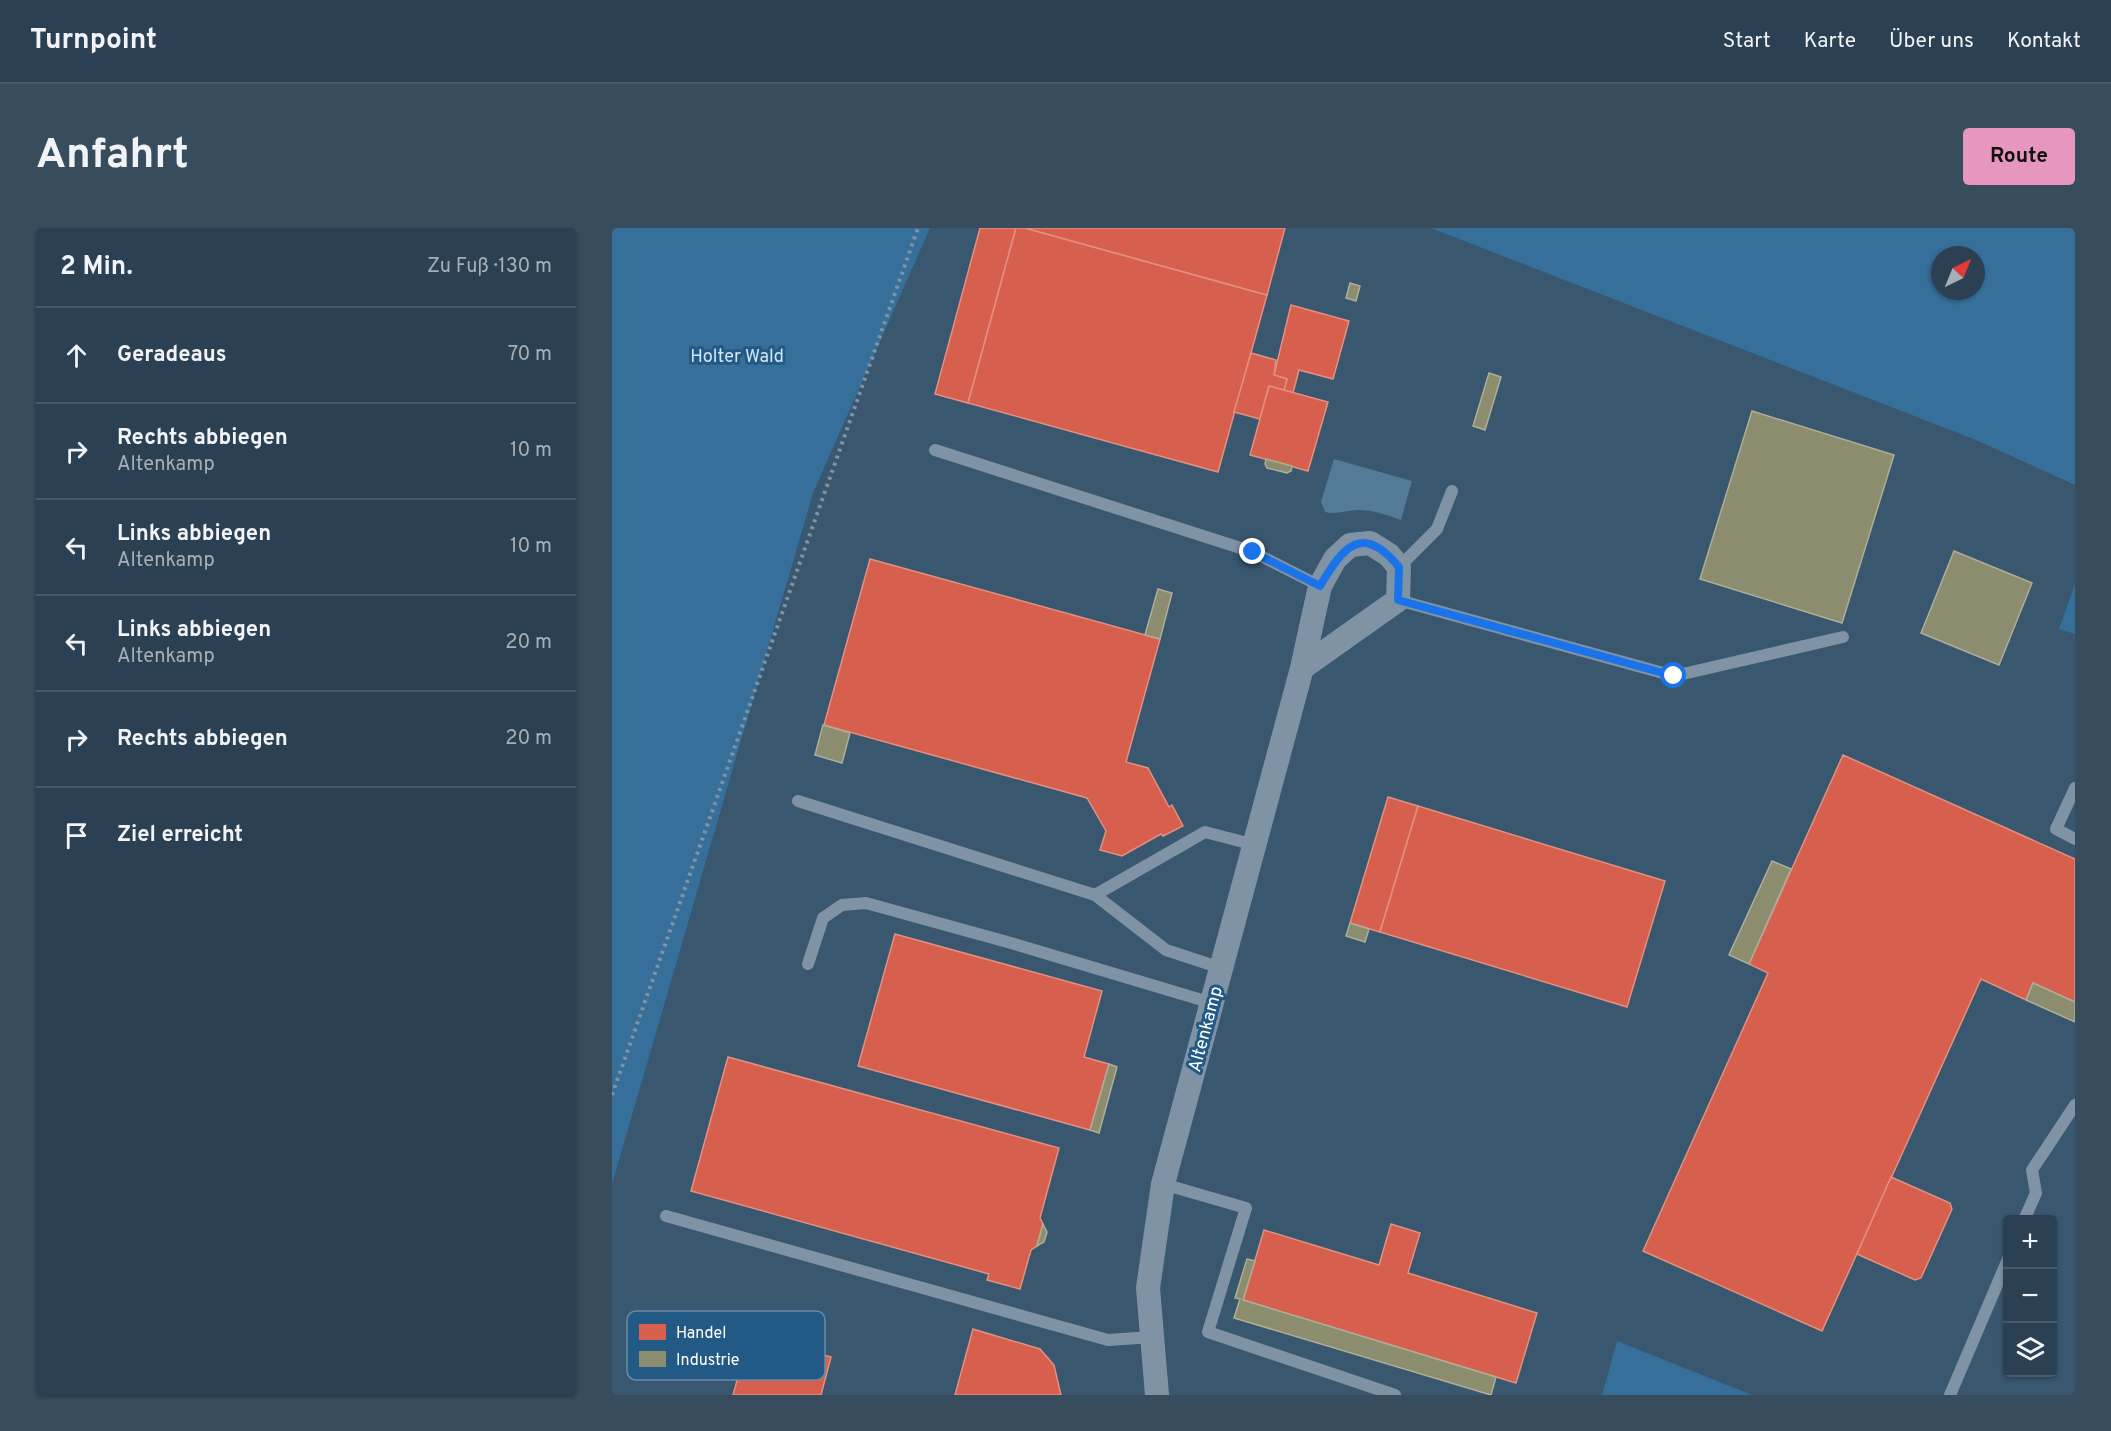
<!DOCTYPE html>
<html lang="de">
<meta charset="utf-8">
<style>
body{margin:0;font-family:Overpass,sans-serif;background:#374c5d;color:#f1f3f6}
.controls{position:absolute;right:18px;bottom:18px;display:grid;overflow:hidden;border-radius:6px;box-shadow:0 2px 4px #0004}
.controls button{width:54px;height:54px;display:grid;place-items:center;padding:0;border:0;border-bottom:2px solid #475a6a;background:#2b4153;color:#f1f3f6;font:30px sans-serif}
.compass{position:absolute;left:1319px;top:18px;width:54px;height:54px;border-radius:50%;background:#2b4153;box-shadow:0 2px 4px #0004;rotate:43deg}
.stop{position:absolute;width:18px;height:18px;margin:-14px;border:4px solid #1a73e8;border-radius:50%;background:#fff}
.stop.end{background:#1a73e8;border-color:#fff;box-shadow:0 2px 6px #0008}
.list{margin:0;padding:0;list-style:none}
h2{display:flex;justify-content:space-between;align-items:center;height:78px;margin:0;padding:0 24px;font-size:26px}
h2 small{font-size:20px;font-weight:400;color:#a6afb8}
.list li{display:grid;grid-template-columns:39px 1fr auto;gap:18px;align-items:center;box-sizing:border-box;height:96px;padding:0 24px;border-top:2px solid #475a6a}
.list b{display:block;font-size:22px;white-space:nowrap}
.list p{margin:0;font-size:20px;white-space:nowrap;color:#a6afb8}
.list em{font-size:20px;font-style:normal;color:#a6afb8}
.icon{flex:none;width:33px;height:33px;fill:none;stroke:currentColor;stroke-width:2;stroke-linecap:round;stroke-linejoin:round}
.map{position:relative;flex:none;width:1463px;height:1167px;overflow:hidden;border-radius:6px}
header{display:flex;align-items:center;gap:36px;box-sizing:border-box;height:84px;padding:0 30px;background:#2b4153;border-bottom:2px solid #475a6a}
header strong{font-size:28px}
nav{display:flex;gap:33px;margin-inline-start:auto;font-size:21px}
.intro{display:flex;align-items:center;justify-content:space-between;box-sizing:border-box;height:144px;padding:0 36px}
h1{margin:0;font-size:42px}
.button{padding:15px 27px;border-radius:6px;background:#e797bd;color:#111;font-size:21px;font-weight:700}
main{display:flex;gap:36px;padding:0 36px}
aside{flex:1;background:#2b4153;border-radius:6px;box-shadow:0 2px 4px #0004}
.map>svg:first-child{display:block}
.green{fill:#356f9a;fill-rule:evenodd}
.water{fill:#537a97}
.shops{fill:#d6604d;stroke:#e29082;stroke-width:1.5}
.industry{fill:#8c8c6e;stroke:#aeae9a;stroke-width:1.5}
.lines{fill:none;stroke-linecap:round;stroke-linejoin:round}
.path{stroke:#8093a4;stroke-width:4;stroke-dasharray:3 4.5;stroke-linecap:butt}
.lane{stroke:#8093a4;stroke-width:12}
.street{stroke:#8093a4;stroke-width:24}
.route{stroke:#1a73e8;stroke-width:8}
.labels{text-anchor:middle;stroke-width:6;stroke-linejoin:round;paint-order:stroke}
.park-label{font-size:18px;fill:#d0e7f7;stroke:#235a85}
.street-label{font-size:18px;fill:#fff;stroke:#235a85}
.key{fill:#235a85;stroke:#658caa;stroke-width:1.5}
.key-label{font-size:16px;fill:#fff}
</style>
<header>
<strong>Turnpoint</strong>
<nav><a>Start</a><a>Karte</a><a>Über uns</a><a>Kontakt</a></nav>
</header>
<div class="intro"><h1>Anfahrt</h1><a class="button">Route</a></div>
<main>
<aside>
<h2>2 Min.<small>Zu Fuß · 130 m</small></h2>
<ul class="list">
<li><svg class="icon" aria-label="ahead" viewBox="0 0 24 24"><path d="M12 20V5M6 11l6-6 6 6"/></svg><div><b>Geradeaus</b></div><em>70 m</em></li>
<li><svg class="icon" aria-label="right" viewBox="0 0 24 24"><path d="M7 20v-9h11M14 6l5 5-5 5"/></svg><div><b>Rechts abbiegen</b><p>Altenkamp</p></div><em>10 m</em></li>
<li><svg class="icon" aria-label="left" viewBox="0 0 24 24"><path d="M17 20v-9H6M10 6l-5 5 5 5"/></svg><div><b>Links abbiegen</b><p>Altenkamp</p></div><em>10 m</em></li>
<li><svg class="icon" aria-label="left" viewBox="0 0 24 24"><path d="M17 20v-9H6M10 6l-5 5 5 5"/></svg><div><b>Links abbiegen</b><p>Altenkamp</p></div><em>20 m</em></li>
<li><svg class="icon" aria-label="right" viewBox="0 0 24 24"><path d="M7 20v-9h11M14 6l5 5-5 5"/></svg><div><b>Rechts abbiegen</b></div><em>20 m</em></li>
<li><svg class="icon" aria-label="arrive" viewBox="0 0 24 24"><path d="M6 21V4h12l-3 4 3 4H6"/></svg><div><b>Ziel erreicht</b></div></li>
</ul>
</aside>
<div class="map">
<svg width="1463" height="1167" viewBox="0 0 1463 1167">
<rect width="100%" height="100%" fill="#39576f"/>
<g class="green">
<path d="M0,0H318L201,265L0,956Z"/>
<path d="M819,0H1463V257L1364,212ZM1328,27H1364V63H1328Z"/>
<path d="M1463,356V406L1447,401Z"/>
<path d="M1005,1113L1140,1167H990Z"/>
</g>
<path class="water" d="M722,231L800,253L789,292C775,287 761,282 747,282C735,282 725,287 713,284L709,274Z"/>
<g class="shops">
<path d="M368,0H404L356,175L323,166Z"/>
<path d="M404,0H413L655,67L606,244L356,175Z"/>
<path d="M413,0H673L655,67Z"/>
<path d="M679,77L737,93L721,151L687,142L681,165L672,162L675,151L662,147Z"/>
<path d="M639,125L664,132L662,147L675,151L672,162L657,158L648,191L622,184Z"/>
<path d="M657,158L716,174L696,243L638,227Z"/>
<path d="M258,331L548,411L514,534L536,540L557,579L560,577L571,598L551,608L549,606L510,628L488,622L494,603L475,570L212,497Z"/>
<path d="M1231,527L1463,631V774L1421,755L1414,772L1369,751L1210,1103L1031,1023L1156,745L1137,736Z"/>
<path d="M776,569L806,578L768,704L738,695Z"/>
<path d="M806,578L1053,653L1015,779L768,704Z"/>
<path d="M283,706L490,763L472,829L497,836L478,902L246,838Z"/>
<path d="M116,829L447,920L428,990L431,996L425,1018L419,1022L408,1061L375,1052L377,1046L79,963Z"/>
<path d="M1279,949L1338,975L1340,981L1309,1050L1303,1052L1245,1026Z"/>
<path d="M779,996L808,1005L796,1045L925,1085L904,1155L631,1072L652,1002L767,1037Z"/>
<path d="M361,1101L428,1121L442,1137L449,1167H343Z"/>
<path d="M138,1106L219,1129L209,1167H121Z"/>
</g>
<g class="industry">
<path d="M738,55L748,58L744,73L734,70Z"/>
<path d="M877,145L889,149L873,202L861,198Z"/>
<path d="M1140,183L1282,227L1230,395L1088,351Z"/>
<path d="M654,231L680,238L679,243L675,245L655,240L653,236Z"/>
<path d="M1342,323L1420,355L1387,437L1309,405Z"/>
<path d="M546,361L560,365L548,411L533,407Z"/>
<path d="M211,497L238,505L230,535L203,527Z"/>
<path d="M1160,633L1179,641L1137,736L1117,727Z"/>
<path d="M738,695L757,701L753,714L734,708Z"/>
<path d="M1421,755L1463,774V794L1414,772Z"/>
<path d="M497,836L505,839L487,905L478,902Z"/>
<path d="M431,996L435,1004L432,1014L425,1018Z"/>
<path d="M635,1031L643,1033L631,1072L884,1149L879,1167L622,1090L628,1071L623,1070Z"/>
</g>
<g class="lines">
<path class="path" d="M0,867L306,0"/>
<g class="lane">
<path d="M323,222L641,324L708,358"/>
<path d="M787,339L825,301L840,263"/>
<path d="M786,372L1062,448L1231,409"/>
<path d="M1463,560L1444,601L1463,611"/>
<path d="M186,573L483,667L554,722L609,740"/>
<path d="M483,667L593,604L643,617"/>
<path d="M196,736L211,690L230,677L254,675L399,715L600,775"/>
<path d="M551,956L634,980L596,1104L783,1167"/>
<path d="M54,988L496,1112L540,1109"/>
<path d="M1412,992L1424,965L1420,942L1463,877"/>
<path d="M1338,1167L1396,1031"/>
</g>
<path class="street" d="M545,1167L536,1060L551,956L690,440L708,358L723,331L738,317L758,315L777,327L787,339L786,372L690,440"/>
</g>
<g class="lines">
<path class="route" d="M641,324L708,358C731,319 750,294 787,339L786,372L1062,448"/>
</g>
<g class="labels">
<g class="park-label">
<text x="125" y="134">Holter Wald</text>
</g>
<g class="street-label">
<text transform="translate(593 801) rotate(-75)" y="6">Altenkamp</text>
</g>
</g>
<rect x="15" y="1083" width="198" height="69" rx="9" class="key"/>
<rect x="27" y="1096" width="27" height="16" fill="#d6604d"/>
<rect x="27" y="1123" width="27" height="16" fill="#8c8c6e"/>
<g class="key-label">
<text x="64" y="1110">Handel</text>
<text x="64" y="1137">Industrie</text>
</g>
</svg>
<div class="controls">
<button>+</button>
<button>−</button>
<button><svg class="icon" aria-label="layers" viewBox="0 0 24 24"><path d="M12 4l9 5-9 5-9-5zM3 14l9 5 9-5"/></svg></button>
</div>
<svg class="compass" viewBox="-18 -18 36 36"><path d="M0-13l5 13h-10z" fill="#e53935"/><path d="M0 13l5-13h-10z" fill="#a6afb8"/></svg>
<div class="stop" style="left:1062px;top:448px"></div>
<div class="stop end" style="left:641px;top:324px"></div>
</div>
</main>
